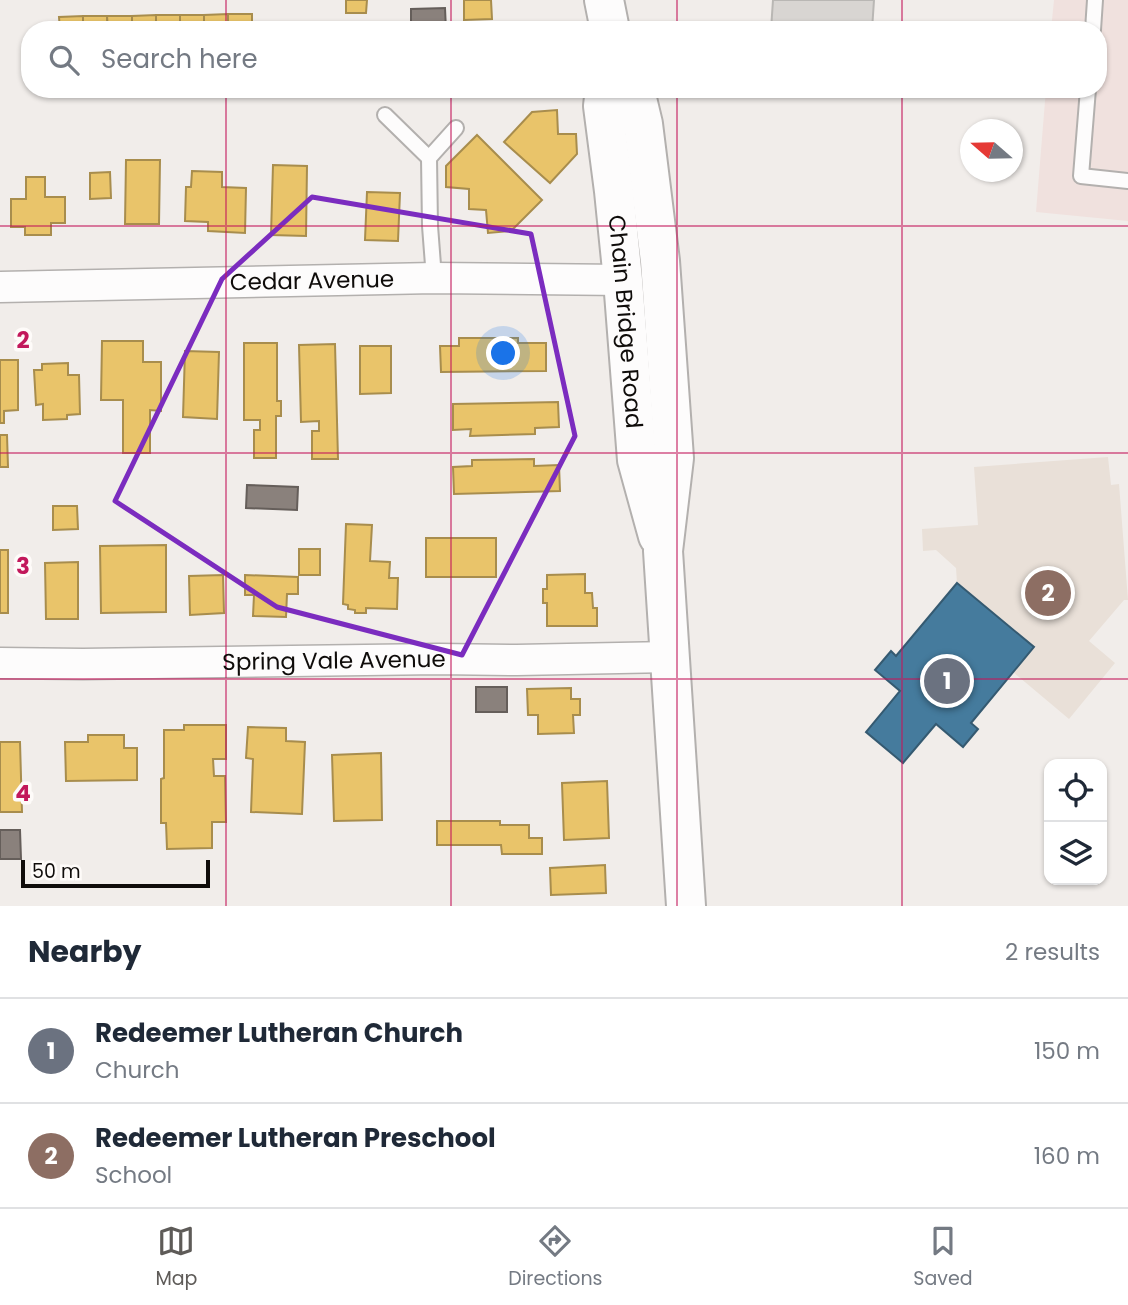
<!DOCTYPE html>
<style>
body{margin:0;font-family:Poppins,sans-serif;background:#f6f6f7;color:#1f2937}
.controls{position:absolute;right:21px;bottom:21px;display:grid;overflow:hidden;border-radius:14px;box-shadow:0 2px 5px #0004}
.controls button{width:63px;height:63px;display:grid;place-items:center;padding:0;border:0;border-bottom:2px solid #e0e1e3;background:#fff;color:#1f2937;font:35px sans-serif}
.compass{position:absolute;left:960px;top:119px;width:63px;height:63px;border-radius:50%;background:#fff;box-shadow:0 2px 5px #0004;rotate:290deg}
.scale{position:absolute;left:21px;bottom:18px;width:189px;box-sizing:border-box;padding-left:7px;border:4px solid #0f0c0a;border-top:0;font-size:19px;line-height:24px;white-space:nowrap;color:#0f0c0a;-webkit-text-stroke:5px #fefbf9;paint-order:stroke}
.you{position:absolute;left:504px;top:354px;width:24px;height:24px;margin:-18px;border:5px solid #fff;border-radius:50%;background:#1a73e8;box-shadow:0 0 0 10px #1a73e833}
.badge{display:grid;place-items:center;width:46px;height:46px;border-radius:50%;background:#5e5b58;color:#fff;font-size:23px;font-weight:700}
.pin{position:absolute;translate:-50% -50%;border:4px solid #fff;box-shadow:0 2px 7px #0006}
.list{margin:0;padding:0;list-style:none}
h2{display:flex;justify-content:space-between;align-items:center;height:91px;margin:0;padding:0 28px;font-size:30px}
h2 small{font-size:23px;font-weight:400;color:#747a83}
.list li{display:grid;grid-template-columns:46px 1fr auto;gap:21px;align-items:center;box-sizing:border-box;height:105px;padding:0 28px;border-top:2px solid #e0e1e3}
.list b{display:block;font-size:26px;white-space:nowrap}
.list p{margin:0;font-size:23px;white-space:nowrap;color:#747a83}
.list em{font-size:23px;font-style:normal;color:#747a83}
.icon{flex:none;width:38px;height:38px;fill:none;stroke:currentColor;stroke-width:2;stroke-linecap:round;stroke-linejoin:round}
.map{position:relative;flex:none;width:1128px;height:906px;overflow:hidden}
.search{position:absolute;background:#fff;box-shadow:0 2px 5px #0004;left:21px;right:21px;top:21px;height:77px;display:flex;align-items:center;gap:18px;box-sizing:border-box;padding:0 24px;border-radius:28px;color:#747a83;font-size:26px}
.sheet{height:301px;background:#fff}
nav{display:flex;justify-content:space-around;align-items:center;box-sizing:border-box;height:98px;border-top:2px solid #e0e1e3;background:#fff;font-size:19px;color:#747a83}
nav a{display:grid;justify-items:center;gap:4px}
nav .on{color:#5e5b58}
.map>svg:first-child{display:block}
.commercial{fill:#f0e1de}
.built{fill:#e9e0d8}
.homes{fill:#e9c46a;stroke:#a88d4d;stroke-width:2}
.public{fill:#457b9d;stroke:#355a71;stroke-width:2}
.industry{fill:#8a817c;stroke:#655e5a;stroke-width:2}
.building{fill:#d8d5d2;stroke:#b9b7b4;stroke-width:2}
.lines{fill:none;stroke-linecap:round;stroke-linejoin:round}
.service-casing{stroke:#b3b0ae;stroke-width:18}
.minor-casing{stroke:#b3b0ae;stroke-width:33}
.secondary-casing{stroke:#b3b0ae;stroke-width:42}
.service{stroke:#fdfcfc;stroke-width:14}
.minor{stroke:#fdfcfc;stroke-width:30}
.secondary{stroke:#fdfcfc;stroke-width:38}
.marked{fill:none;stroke:#7b2cbf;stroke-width:5;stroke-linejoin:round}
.grid{fill:none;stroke:#c2185b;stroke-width:2;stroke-opacity:0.55}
.labels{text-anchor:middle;stroke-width:7;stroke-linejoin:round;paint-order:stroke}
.street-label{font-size:23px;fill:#0f0c0a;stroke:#fefbf9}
.grid-label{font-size:23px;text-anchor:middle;font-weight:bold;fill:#c2185b;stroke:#fefbf9;stroke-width:7;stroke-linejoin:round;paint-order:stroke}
</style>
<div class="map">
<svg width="1128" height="906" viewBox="0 0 1128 906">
<rect width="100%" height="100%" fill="#f1edea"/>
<path class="commercial" d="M1054,0H1128V221L1036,212L1046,89H1098V30H1051Z"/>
<path class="built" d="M1108,457L1111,485L1119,484L1128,600H1124L1089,641L1115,663L1069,719L1013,672L1033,647L957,583L956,568L936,550L923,551L922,529L978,525L974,467Z"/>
<g class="homes">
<path d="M346,0H367L366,13H346Z"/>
<path d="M464,0H491L492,19L464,20Z"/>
<rect x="228" y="14" width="24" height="16"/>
<path d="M228,14V30H204V15Z"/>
<rect x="156" y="15" width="24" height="15"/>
<path d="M156,15V30H132V16Z"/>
<rect x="180" y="15" width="24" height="15"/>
<path d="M83,16H107L108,30H83Z"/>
<path d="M83,16V30H60L59,17Z"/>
<path d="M107,16H132V30H108Z"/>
<path d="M557,110L558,134H576L577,154L550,183L504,142L532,112Z"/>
<path d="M477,135L542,200L511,231L488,233L486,210L469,209V189L446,187V166Z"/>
<path d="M126,160H160L159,224H125Z"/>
<path d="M273,165L307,166L306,236L271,235Z"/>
<path d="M192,171L222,172V187L246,188L245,233L208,231V222L185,221L186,187H191Z"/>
<path d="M110,172L111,198L90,199V173Z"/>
<path d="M26,177H45V197H65V223H51V235H25V227H11V199H26Z"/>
<path d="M367,192L400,193L398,241L365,240Z"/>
<path d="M459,338H518V343H546V371L441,372L440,346H459Z"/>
<path d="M102,341H143V362H161V411L150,410V453H123V400H101Z"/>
<path d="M244,343H277V401H281V416H276V458H254V430H260V420H244Z"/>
<path d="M335,344L338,459H312V431H319V421L301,422L299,345Z"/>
<path d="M360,346H391V393L360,394Z"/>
<path d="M185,351L219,352L217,419L183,417Z"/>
<path d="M0,360H18V410L4,411V423H0Z"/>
<path d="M68,363V375H79L80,414L67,415V419L43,420V404L36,405L34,370H42V364Z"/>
<path d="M558,402L559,427L535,428V434L470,436L471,429L453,430V404Z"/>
<path d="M0,435H7L8,467H0Z"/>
<path d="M534,459V466L559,465L560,491L454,494L453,467L472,466V460Z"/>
<path d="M53,506H77L78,529L53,530Z"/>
<path d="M346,524L372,525L370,561L390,562L389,578H398L397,609L366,608V613H355V610L348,609V605L343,604Z"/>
<rect x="426" y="538" width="70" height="39"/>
<path d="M166,545V612L101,613L100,546Z"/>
<rect x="299" y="549" width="21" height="26"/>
<rect x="0" y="550" width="8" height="63"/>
<path d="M78,562V619H46L45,563Z"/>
<path d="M585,574V593H592L593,608H597V626H547V603H543V589H547V575Z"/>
<path d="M223,575L224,613L190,615L189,576Z"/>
<path d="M245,575L298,577V594H287L286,617L253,616L254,595H245Z"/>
<path d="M571,688V699H580V715H573L574,733L538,734V715H528L527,689Z"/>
<path d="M184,725H226V759H213L214,776H225L226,822H212V848L167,849L166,823H161V779L164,778V730H184Z"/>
<path d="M248,727L286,728V741L305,742L302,814L251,812L253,759L246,758Z"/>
<path d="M88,735H124V748H137V780L66,781L65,742H88Z"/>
<path d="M0,742H20L22,812H0Z"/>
<path d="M381,753L382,820L334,821L332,755Z"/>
<path d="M607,781L609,838L564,840L562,783Z"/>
<path d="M437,821H500V825H529V838H542V854H502L501,845H437Z"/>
<path d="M605,865L606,893L551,895L550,868Z"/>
</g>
<path class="public" d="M957,583L1034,647L971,723L978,729L963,747L936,724L903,763L866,732L900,691L875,670L891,651L896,656Z"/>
<g class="industry">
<path d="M445,8L446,30H411V9Z"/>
<path d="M247,485L298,487L297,510L246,508Z"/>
<rect x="476" y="687" width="31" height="25"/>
<path d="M0,830H20L21,859H0Z"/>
</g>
<g class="building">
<path d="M773,0H874L872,30H771Z"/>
<path d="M804,89H867L866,94Z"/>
</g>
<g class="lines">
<g class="service-casing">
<g id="service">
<path d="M1093,30L1095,0"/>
<path d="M1088,89L1081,176L1128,181"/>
<path d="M385,115L429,158"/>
<path d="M434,278L430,226L429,158L456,128"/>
</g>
</g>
<g class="minor-casing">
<g id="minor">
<path id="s1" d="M0,287L434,278L623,280"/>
<path id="s2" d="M0,663L83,664L439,659L517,660L670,657"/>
</g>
</g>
<g class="secondary-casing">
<g id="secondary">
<path d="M604,0L610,30"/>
<path id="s3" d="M605,89L603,106L614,191L623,280L637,460L658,536"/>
<path d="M633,89L638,103L643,124L660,261L674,458L663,551L686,906"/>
</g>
</g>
<use href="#service" class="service"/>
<use href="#minor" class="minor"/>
<use href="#secondary" class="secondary"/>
</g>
<path class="marked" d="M312,197L531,234L575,436L462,655L277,607L115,501L222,279Z"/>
<path class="grid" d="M226,0V30M451,0V30M677,0V30M902,0V30M226,89V906M451,89V906M677,89V906M902,89V906M0,226H1128M0,453H1128M0,679H1128"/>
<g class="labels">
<g class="street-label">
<text dy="8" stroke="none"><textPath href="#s1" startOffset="312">Cedar Avenue</textPath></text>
<text dy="8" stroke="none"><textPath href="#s3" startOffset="234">Chain Bridge Road</textPath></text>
<text dy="8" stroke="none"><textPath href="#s2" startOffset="334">Spring Vale Avenue</textPath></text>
</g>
</g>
<g class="grid-label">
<text x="23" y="348">2</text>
<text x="23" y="574">3</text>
<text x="23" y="801">4</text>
</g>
</svg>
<div class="controls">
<button><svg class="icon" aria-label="locate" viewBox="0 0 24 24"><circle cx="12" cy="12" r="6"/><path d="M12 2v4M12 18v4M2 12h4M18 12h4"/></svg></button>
<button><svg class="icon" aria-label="layers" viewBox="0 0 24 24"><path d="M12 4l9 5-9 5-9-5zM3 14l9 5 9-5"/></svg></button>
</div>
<svg class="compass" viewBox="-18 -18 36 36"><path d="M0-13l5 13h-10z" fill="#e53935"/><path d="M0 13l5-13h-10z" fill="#747a83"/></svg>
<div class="scale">50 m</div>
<div class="you"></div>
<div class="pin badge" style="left:947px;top:681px;background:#6b7280">1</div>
<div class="pin badge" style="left:1048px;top:593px;background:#8d6e63">2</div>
<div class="search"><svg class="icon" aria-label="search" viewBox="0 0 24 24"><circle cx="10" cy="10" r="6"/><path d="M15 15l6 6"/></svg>Search here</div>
</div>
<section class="sheet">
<h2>Nearby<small>2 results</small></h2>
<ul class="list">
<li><span class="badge" style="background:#6b7280">1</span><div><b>Redeemer Lutheran Church</b><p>Church</p></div><em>150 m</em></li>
<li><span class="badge" style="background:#8d6e63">2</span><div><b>Redeemer Lutheran Preschool</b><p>School</p></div><em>160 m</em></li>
</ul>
</section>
<nav>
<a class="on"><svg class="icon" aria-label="map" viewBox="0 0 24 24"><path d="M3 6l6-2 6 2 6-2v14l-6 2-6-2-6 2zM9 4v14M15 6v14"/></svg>Map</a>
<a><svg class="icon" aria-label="directions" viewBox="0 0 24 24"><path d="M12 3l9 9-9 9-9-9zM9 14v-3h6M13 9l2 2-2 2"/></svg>Directions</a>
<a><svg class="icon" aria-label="saved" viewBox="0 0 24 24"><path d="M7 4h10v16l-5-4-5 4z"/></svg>Saved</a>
</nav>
